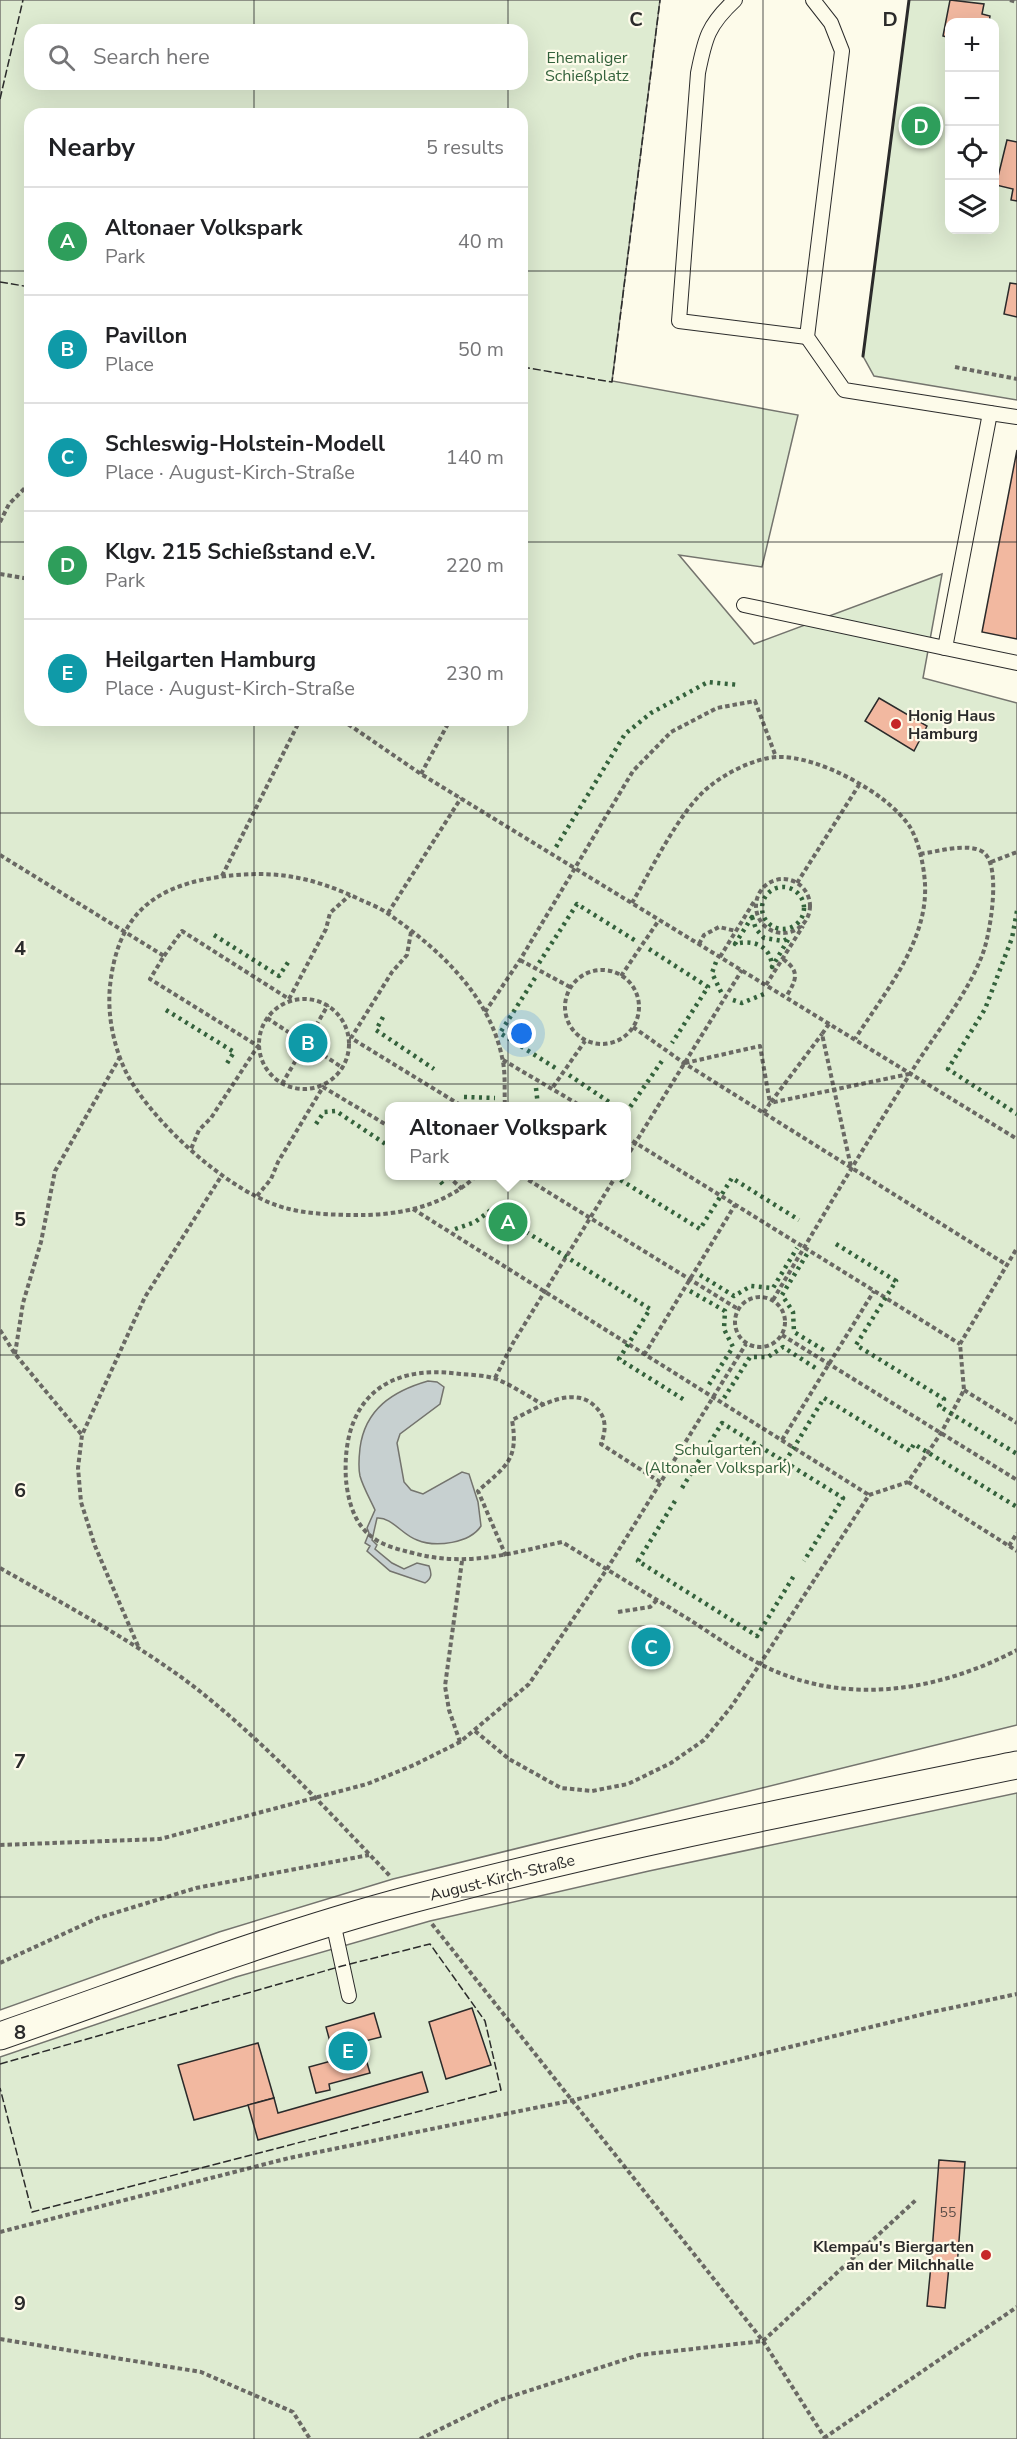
<!DOCTYPE html>
<meta charset="utf-8">
<style>
body{margin:0;font-family:"Nunito Sans",sans-serif;background:#f2f2f2;color:#202124}
.controls{position:absolute;right:18px;top:18px;display:grid;overflow:hidden;border-radius:12px;box-shadow:0 6px 24px #0002}
.controls button{width:54px;height:54px;display:grid;place-items:center;padding:0;border:0;border-bottom:2px solid #e0e0e0;background:#fff;color:#202124;font:30px sans-serif}
.you{position:absolute;left:522px;top:1034px;width:21px;height:21px;margin:-15px;border:4px solid #fff;border-radius:50%;background:#1a73e8;box-shadow:0 0 0 9px #1a73e833}
.badge{display:grid;place-items:center;width:39px;height:39px;border-radius:50%;background:#db2777;color:#fff;font-size:20px;font-weight:700}
.pin{position:absolute;translate:-50% -50%;border:3px solid #fff;box-shadow:0 2px 6px #0006}
.popup{position:absolute;left:385px;top:1102px;width:246px;height:78px;box-sizing:border-box;display:grid;place-content:center;border-radius:12px;background:#fff;filter:drop-shadow(0 2px 4px #0005);font-size:20px;white-space:nowrap;color:#757577}
.popup b{font-size:22px;color:#202124}
.popup::after{content:'';position:absolute;left:50%;top:100%;margin-left:-12px;border:12px solid transparent;border-top-color:#fff}
.list{margin:0;padding:0;list-style:none}
h2{display:flex;justify-content:space-between;align-items:center;height:78px;margin:0;padding:0 24px;font-size:26px}
h2 small{font-size:20px;font-weight:400;color:#757577}
.list li{display:grid;grid-template-columns:39px 1fr auto;gap:18px;align-items:center;box-sizing:border-box;height:108px;padding:0 24px;border-top:2px solid #e0e0e0}
.list b{display:block;font-size:22px;white-space:nowrap}
.list p{margin:0;font-size:20px;white-space:nowrap;color:#757577}
.list em{font-size:20px;font-style:normal;color:#757577}
.icon{flex:none;width:33px;height:33px;fill:none;stroke:currentColor;stroke-width:2;stroke-linecap:round;stroke-linejoin:round}
.map{position:relative;flex:none;width:1017px;height:2439px;overflow:hidden}
.search{position:absolute;background:#fff;box-shadow:0 6px 24px #0002;left:24px;top:24px;width:504px;height:66px;display:flex;align-items:center;gap:15px;box-sizing:border-box;padding:0 21px;border-radius:18px;color:#757577;font-size:22px}
.panel{position:absolute;background:#fff;box-shadow:0 6px 24px #0002;left:24px;top:108px;width:504px;height:618px;border-radius:18px}
.map>svg:first-child{display:block}
.green{fill:#deebd1;stroke:#74746e;stroke-width:1.5;fill-rule:evenodd}
.water{fill:#c7d0d0;stroke:#74746e;stroke-width:1.5}
.building{fill:#f2b8a0;stroke:#2b2b2b;stroke-width:1.5}
.lines{fill:none;stroke-linecap:round;stroke-linejoin:round}
.service-casing{stroke:#2b2b2b;stroke-width:16}
.minor-casing{stroke:#2b2b2b;stroke-width:29}
.path{stroke:#6a6964;stroke-width:4;stroke-dasharray:4.5 3;stroke-linecap:butt}
.service{stroke:#fdfbea;stroke-width:14}
.minor{stroke:#fdfbea;stroke-width:27}
.hedge{stroke:#34623c;stroke-width:4.5;stroke-dasharray:3 4.5;stroke-linecap:butt}
.fence{stroke:#2b2b2b;stroke-width:1.5;stroke-dasharray:8 3;stroke-linecap:butt}
.wall{stroke:#2b2b2b;stroke-width:3}
.grid{fill:none;stroke:#2b2b2b;stroke-width:1.5;stroke-opacity:0.55}
.poi-dot{fill:#c62828;stroke:#fdfbea;stroke-width:2}
.labels{text-anchor:middle;stroke-width:4.5;stroke-linejoin:round;paint-order:stroke}
.number-label{font-size:14px;fill:#5d4e48}
.park-label{font-size:16px;fill:#34623c;stroke:#fdfbea}
.poi-label{font-size:16px;font-weight:bold;fill:#2b2b2b;stroke:#fdfbea;text-anchor:start}
.street-label{font-size:16px;fill:#2b2b2b;stroke:#fdfbea}
.grid-label{font-size:20px;text-anchor:middle;font-weight:bold;fill:#2b2b2b;stroke:#fdfbea;stroke-width:4.5;stroke-linejoin:round;paint-order:stroke}
</style>
<div class="map">
<svg width="1017" height="2439" viewBox="0 0 1017 2439">
<rect width="100%" height="100%" fill="#fdfbea"/>
<g class="green">
<path d="M0,0H660L612,381L798,415L762,567L679,555L754,644L942,574L923,678L1017,703V1725L393,1879L219,1932L0,2010ZM30,30H522V84H30ZM30,114H522V720H30ZM390,1106H626V1176H390Z"/>
<path d="M909,0H1017V400L874,376L863,356ZM950,22H994V230H950Z"/>
<path d="M1017,1793V2439H0V2057L236,1977L430,1921L649,1871Z"/>
</g>
<path class="water" d="M428,1381L437,1382L444,1387L440,1404L400,1434L397,1443L404,1482L411,1490L423,1494L462,1472L469,1474L478,1502L481,1526C470,1543 436,1548 417,1540C402,1535 392,1517 377,1518L372,1540L377,1545L375,1549L392,1563L404,1569L417,1563L429,1566C432,1574 432,1578 425,1583L390,1571L367,1551L370,1546L365,1543L369,1533L367,1528L375,1510C370,1499 363,1487 360,1476C358,1467 359,1457 360,1448C365,1409 393,1391 428,1381Z"/>
<g class="building">
<path d="M950,0L984,4L982,14L990,16L989,22H950V38L943,36Z"/>
<path d="M1007,140L1017,142V201L1011,200L1013,189L996,185Z"/>
<path d="M1010,283L1017,284V317L1004,314Z"/>
<path d="M1017,450V639L982,632Z"/>
<path d="M879,698L927,726L914,751L865,721Z"/>
<circle cx="308" cy="1043" r="15"/>
<path d="M472,2008L491,2065L446,2079L429,2022Z"/>
<path d="M374,2013L381,2037L361,2042L370,2073L329,2084L330,2090L316,2093L309,2067L335,2060L326,2027Z"/>
<path d="M258,2043L274,2098L194,2120L178,2065Z"/>
<path d="M422,2072L428,2092L258,2140L248,2105L274,2098L278,2113Z"/>
<path d="M939,2160L965,2162L957,2267L931,2265Z"/>
<path d="M931,2265L949,2266L945,2308L927,2306Z"/>
</g>
<g class="lines">
<g class="service-casing">
<g id="service">
<path d="M735,0C708,25 705,38 698,73L679,321L807,337"/>
<path d="M813,0L831,23L842,51L807,337L844,390L990,413"/>
<path d="M1017,417L990,413L945,648L1017,663"/>
<path d="M744,605L945,648"/>
<path d="M333,1922L349,1996"/>
</g>
</g>
<g class="minor-casing">
<path id="minor" d="M0,2036C136,1989 272,1936 412,1899C612,1846 815,1806 1017,1765"/>
</g>
<g class="path">
<path d="M1010,0L1017,2"/>
<path d="M955,367L1017,379"/>
<path d="M0,522L9,504L30,483"/>
<path d="M0,574L30,579"/>
<path d="M342,720L421,774L1017,1139"/>
<path d="M421,774L450,720"/>
<path d="M0,855L164,956L150,979L258,1046L211,1118L199,1130L191,1149"/>
<path d="M991,862L1017,852"/>
<path d="M222,876L300,720"/>
<circle cx="783" cy="906" r="27"/>
<path d="M797,883L859,785"/>
<path d="M632,903C651,870 681,808 710,786C726,773 755,758 777,757C817,755 888,793 910,827C919,842 924,866 925,884C928,942 884,993 855,1039"/>
<path d="M388,913L461,798"/>
<path d="M411,932L407,955L392,972L351,1038L462,1106"/>
<path d="M699,944L704,935L719,927L736,931"/>
<path d="M164,956L182,931L289,999L326,929L330,913L350,895"/>
<path d="M720,957L755,900"/>
<path d="M783,959C801,972 796,980 786,997"/>
<path d="M520,960L570,987"/>
<circle cx="602" cy="1007" r="37"/>
<path d="M621,976L659,920"/>
<path d="M766,985L803,926"/>
<circle cx="304" cy="1044" r="45"/>
<path d="M485,1012L520,960L633,771L671,732L717,708L755,701L776,757"/>
<path d="M267,1018L343,1068"/>
<path d="M829,1024L822,1034L851,1167"/>
<path d="M633,1027L684,1063L1007,1265"/>
<path d="M503,1060L581,1106"/>
<path d="M685,1063L760,1046L770,1103"/>
<path d="M282,1084L328,1005"/>
<path d="M553,1087L585,1041"/>
<path d="M771,1102L822,1034"/>
<path d="M461,1106H475"/>
<path d="M764,1113L770,1103L909,1074"/>
<path d="M626,1137L960,1344"/>
<path d="M626,1158L742,970"/>
<path d="M448,1176L462,1189"/>
<path d="M476,1176C447,1204 405,1214 366,1215C341,1215 314,1215 289,1209C233,1196 156,1126 128,1076C114,1049 107,1016 110,986C117,921 147,889 212,878C270,869 309,875 361,900C370,904 381,908 390,915C440,950 489,995 502,1057C506,1073 504,1091 505,1106"/>
<path d="M522,1176L738,1309"/>
<path d="M257,1196L271,1179L278,1162L323,1087L390,1127"/>
<path d="M413,1209L869,1495"/>
<circle cx="760" cy="1322" r="25"/>
<path d="M773,1300C818,1224 863,1148 910,1074C934,1035 967,996 983,953C990,934 1002,865 983,852C967,842 937,852 920,854"/>
<path d="M0,1330L15,1354L82,1435"/>
<path d="M782,1335L1017,1480"/>
<path d="M15,1354L23,1303L41,1242L55,1171L120,1057"/>
<path d="M644,1355L735,1205"/>
<path d="M495,1378L513,1343L616,1176"/>
<path d="M964,1390L1017,1423"/>
<path d="M544,1405C529,1397 512,1385 496,1379C485,1375 471,1375 460,1374C383,1363 341,1403 346,1480C348,1500 354,1524 372,1537C382,1545 397,1549 409,1552C466,1568 507,1554 562,1542C605,1568 647,1594 690,1620C713,1635 736,1651 760,1664C843,1707 937,1692 1017,1650"/>
<path d="M782,1440L874,1291"/>
<path d="M908,1482L1017,1551"/>
<path d="M1009,1546L1017,1533"/>
<path d="M506,1556L478,1491C506,1466 519,1460 512,1420C538,1408 577,1380 600,1412C607,1422 605,1433 601,1444L660,1482"/>
<path d="M0,1568C67,1606 136,1642 197,1689C268,1745 328,1811 390,1876"/>
<path d="M618,1612L650,1607L657,1600"/>
<path d="M138,1646L95,1546L81,1502L78,1468L82,1435L145,1297L222,1175"/>
<path d="M475,1731L509,1759L561,1788L592,1791L628,1784L671,1763L704,1740L731,1707L760,1664L869,1495L908,1482L941,1433L964,1390L960,1344L1017,1248"/>
<path d="M460,1742L449,1710L445,1686L462,1561"/>
<path d="M0,1845L160,1839L367,1784L414,1765L460,1742L529,1684L607,1569L746,1344"/>
<path d="M432,1924L763,2341L825,2438"/>
<path d="M0,1963L98,1918L196,1888L369,1855"/>
<path d="M0,2232L289,2158L574,2100L932,2012L1017,1994"/>
<path d="M0,2339L201,2372L293,2412L310,2439"/>
<path d="M824,2438L1017,2307"/>
<path d="M420,2439L500,2400L639,2355L763,2341L917,2199"/>
</g>
<use href="#service" class="service"/>
<use href="#minor" class="minor"/>
<g class="hedge">
<path d="M556,847L625,734L651,713L708,682L739,685"/>
<circle cx="783" cy="908" r="21"/>
<path d="M1017,911L1012,938L985,1009L948,1069L1017,1114"/>
<path d="M752,917L756,929L764,938L783,941L789,938L772,967C771,946 754,939 735,944Z"/>
<path d="M214,935L279,976L289,961"/>
<path d="M649,949L708,987L672,1043"/>
<path d="M716,962L712,973L722,994"/>
<path d="M539,963L577,904L636,941"/>
<path d="M535,978L500,1033L557,1069"/>
<path d="M733,1000L742,1003L764,994"/>
<path d="M166,1010L234,1052L226,1065"/>
<path d="M383,1017L376,1030L434,1069"/>
<path d="M569,1075L615,1106"/>
<path d="M536,1088L538,1106"/>
<path d="M464,1097L495,1098"/>
<path d="M626,1113L664,1058"/>
<path d="M316,1124L324,1112L336,1111L387,1145"/>
<path d="M436,1176L445,1187"/>
<path d="M614,1176L700,1229L732,1178L799,1220"/>
<path d="M455,1229L475,1222L491,1210L650,1309L619,1359L686,1401"/>
<path d="M836,1244L896,1281L856,1345L944,1399L939,1406L1017,1454"/>
<path d="M807,1254L782,1295L793,1312L794,1332L827,1352"/>
<path d="M700,1275L734,1296L751,1286L773,1288L797,1248"/>
<path d="M690,1291L725,1311L724,1329L733,1347L708,1386"/>
<path d="M724,1398L750,1357H768L783,1347L817,1369"/>
<path d="M785,1462L824,1398L910,1451L914,1444L1017,1507"/>
<path d="M682,1488L722,1423L843,1498L804,1561"/>
<path d="M675,1501L638,1561L757,1636L795,1574"/>
</g>
<g class="fence">
<path d="M0,99L23,0"/>
<path d="M0,282L30,287"/>
<path d="M522,367L612,382L660,0"/>
<path d="M0,2064L342,1966L430,1944L485,2021L501,2090L32,2212L0,2088"/>
</g>
<path class="wall" d="M863,356L909,0"/>
</g>
<path class="grid" d="M254,0V30M508,0V30M763,0V2439M254,84V114M508,84V114M0,271H30M522,271H1017M0,542H30M522,542H1017M254,720V2439M508,720V2439M0,813H1017M0,1084H1017M0,1355H1017M0,1626H1017M0,1897H1017M0,2168H1017"/>
<g class="poi-dot">
<circle cx="896" cy="724" r="6"/>
<circle cx="986" cy="2255" r="6"/>
</g>
<g class="labels">
<g class="number-label">
<text x="948" y="2217">55</text>
</g>
<g class="park-label">
<text x="587" y="63">Ehemaliger<tspan x="587" dy="18">Schießplatz</tspan></text>
<text x="718" y="1455">Schulgarten<tspan x="718" dy="18">(Altonaer Volkspark)</tspan></text>
</g>
<g class="poi-label">
<text x="908" y="721">Honig Haus<tspan x="908" dy="18">Hamburg</tspan></text>
<text x="974" y="2252" text-anchor="end">Klempau's Biergarten<tspan x="974" dy="18">an der Milchhalle</tspan></text>
</g>
<g class="street-label">
<text transform="translate(502 1877) rotate(-14)" y="6">August-Kirch-Straße</text>
</g>
</g>
<g class="grid-label">
<text x="636" y="26">C</text>
<text x="890" y="26">D</text>
<text x="20" y="955">4</text>
<text x="20" y="1226">5</text>
<text x="20" y="1497">6</text>
<text x="20" y="1768">7</text>
<text x="20" y="2039">8</text>
<text x="20" y="2310">9</text>
</g>
</svg>
<div class="controls">
<button>+</button>
<button>−</button>
<button><svg class="icon" aria-label="locate" viewBox="0 0 24 24"><circle cx="12" cy="12" r="6"/><path d="M12 2v4M12 18v4M2 12h4M18 12h4"/></svg></button>
<button><svg class="icon" aria-label="layers" viewBox="0 0 24 24"><path d="M12 4l9 5-9 5-9-5zM3 14l9 5 9-5"/></svg></button>
</div>
<div class="you"></div>
<div class="pin badge" style="left:508px;top:1222px;background:#2e9e5b">A</div>
<div class="popup"><b>Altonaer Volkspark</b>Park</div>
<div class="pin badge" style="left:308px;top:1043px;background:#0f9aa8">B</div>
<div class="pin badge" style="left:651px;top:1647px;background:#0f9aa8">C</div>
<div class="pin badge" style="left:921px;top:126px;background:#2e9e5b">D</div>
<div class="pin badge" style="left:348px;top:2051px;background:#0f9aa8">E</div>
<div class="search"><svg class="icon" aria-label="search" viewBox="0 0 24 24"><circle cx="10" cy="10" r="6"/><path d="M15 15l6 6"/></svg>Search here</div>
<section class="panel">
<h2>Nearby<small>5 results</small></h2>
<ul class="list">
<li><span class="badge" style="background:#2e9e5b">A</span><div><b>Altonaer Volkspark</b><p>Park</p></div><em>40 m</em></li>
<li><span class="badge" style="background:#0f9aa8">B</span><div><b>Pavillon</b><p>Place</p></div><em>50 m</em></li>
<li><span class="badge" style="background:#0f9aa8">C</span><div><b>Schleswig-Holstein-Modell</b><p>Place · August-Kirch-Straße</p></div><em>140 m</em></li>
<li><span class="badge" style="background:#2e9e5b">D</span><div><b>Klgv. 215 Schießstand e.V.</b><p>Park</p></div><em>220 m</em></li>
<li><span class="badge" style="background:#0f9aa8">E</span><div><b>Heilgarten Hamburg</b><p>Place · August-Kirch-Straße</p></div><em>230 m</em></li>
</ul>
</section>
</div>
